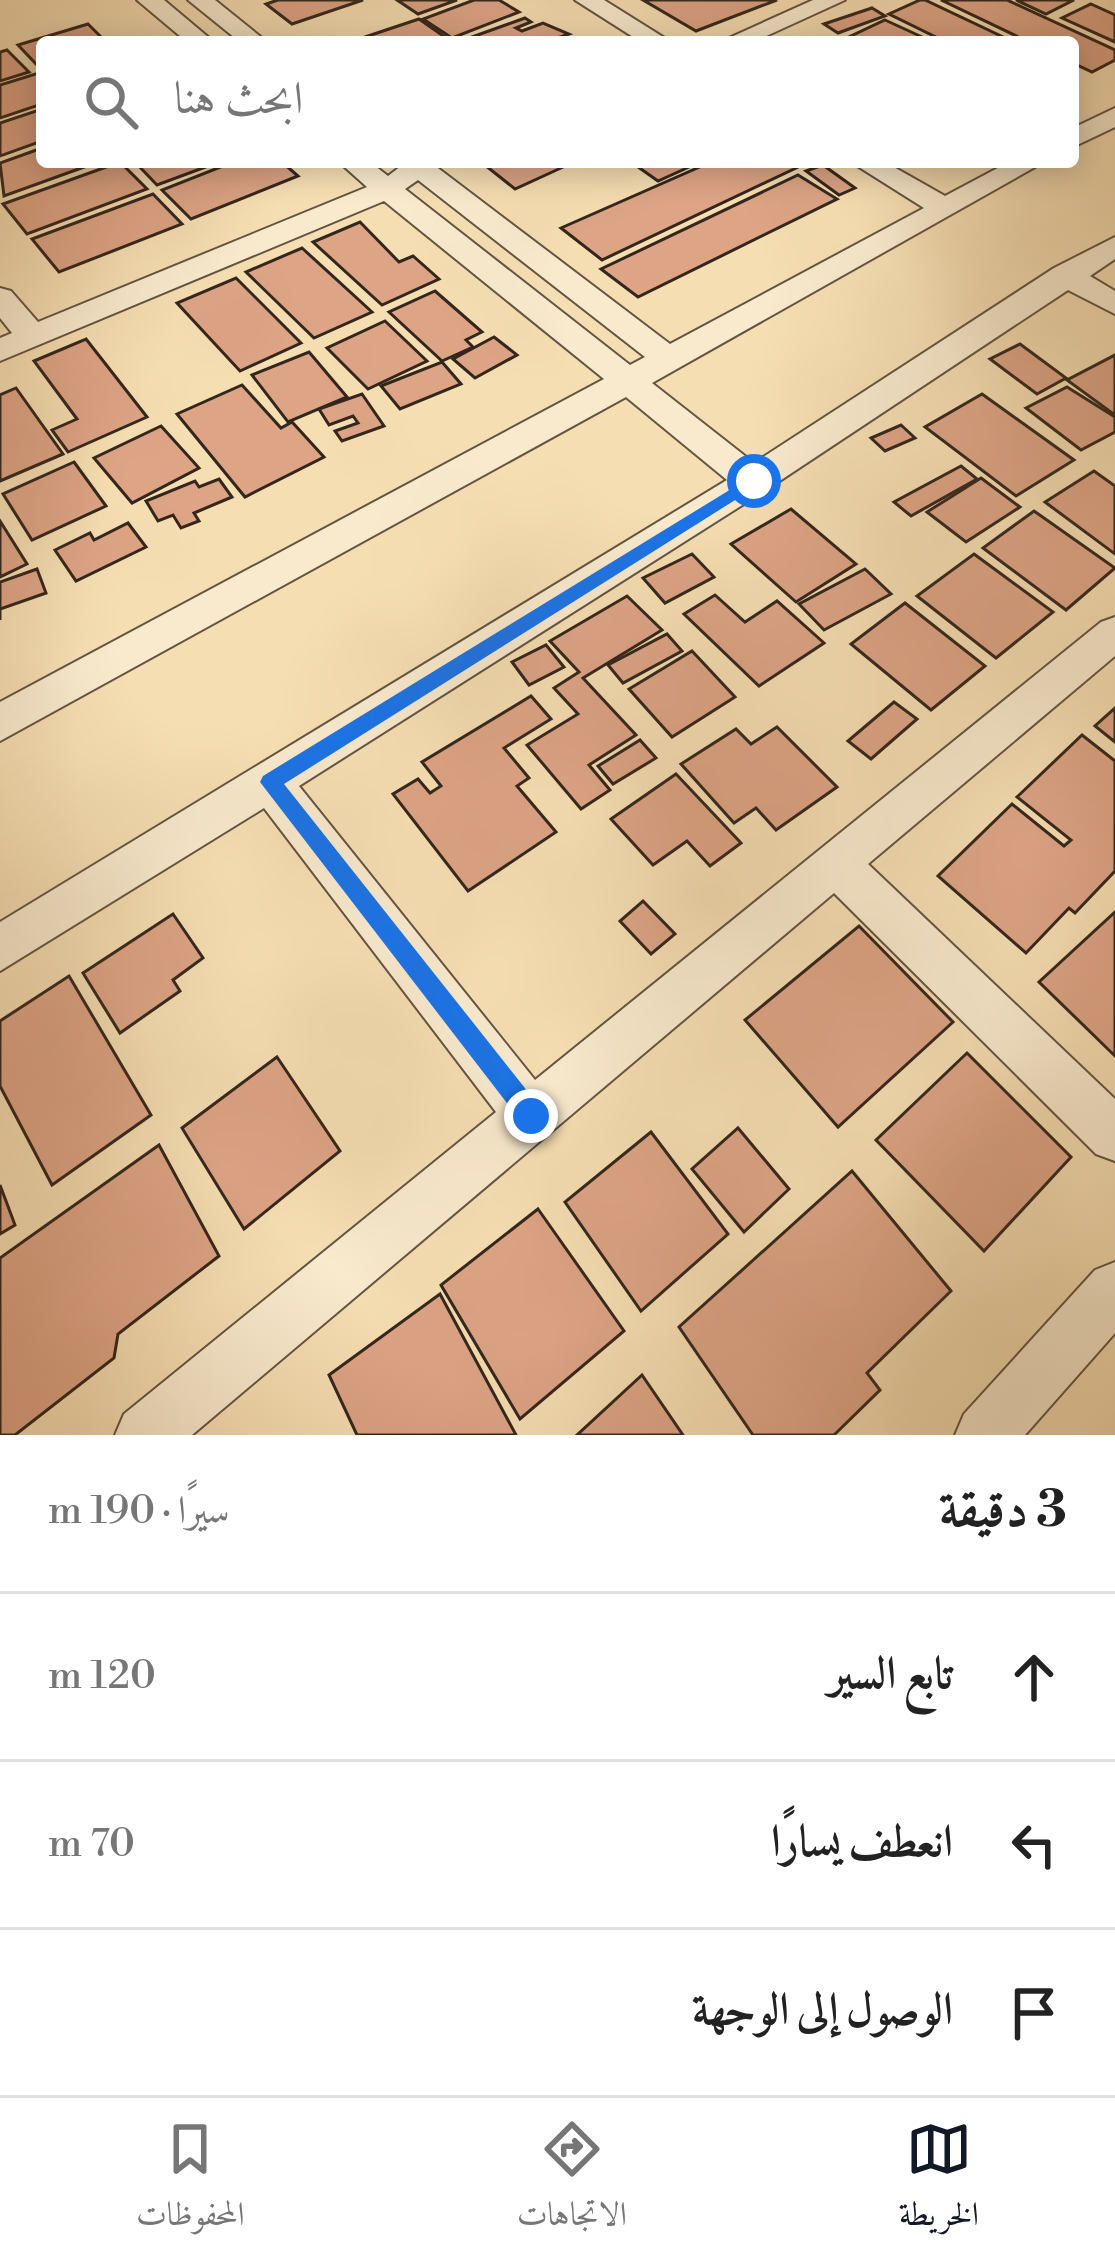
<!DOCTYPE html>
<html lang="ar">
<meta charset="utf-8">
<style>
body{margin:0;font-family:"Libre Bodoni",Amiri,serif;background:#f6f6f6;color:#222;direction:rtl}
.stop{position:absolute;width:36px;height:36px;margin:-27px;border:9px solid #1a73e8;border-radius:50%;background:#fff}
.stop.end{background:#1a73e8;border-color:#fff;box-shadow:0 3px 12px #0008}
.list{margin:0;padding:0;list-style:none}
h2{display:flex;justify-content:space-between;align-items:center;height:156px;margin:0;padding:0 48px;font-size:51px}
h2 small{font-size:39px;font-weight:400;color:#767676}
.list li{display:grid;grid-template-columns:78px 1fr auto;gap:36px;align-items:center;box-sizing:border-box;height:168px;padding:0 48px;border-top:3px solid #e0e0e0}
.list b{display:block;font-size:45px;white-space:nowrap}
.list em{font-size:39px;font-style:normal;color:#767676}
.icon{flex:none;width:66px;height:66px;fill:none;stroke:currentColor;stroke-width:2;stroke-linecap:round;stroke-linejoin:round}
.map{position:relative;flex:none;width:1115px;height:1435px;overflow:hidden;direction:ltr}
.search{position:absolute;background:#fff;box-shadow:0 6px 30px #0003;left:36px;right:36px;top:36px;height:132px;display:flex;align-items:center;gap:30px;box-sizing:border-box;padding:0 42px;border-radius:12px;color:#767676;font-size:45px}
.sheet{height:660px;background:#fff}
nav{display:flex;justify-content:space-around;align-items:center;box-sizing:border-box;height:168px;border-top:3px solid #e0e0e0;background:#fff;font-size:33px;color:#767676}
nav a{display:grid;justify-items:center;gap:6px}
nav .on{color:#111827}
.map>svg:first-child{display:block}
.building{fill:#dda486;stroke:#33261c;stroke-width:3}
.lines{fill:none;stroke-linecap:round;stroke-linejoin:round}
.minor-casing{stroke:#645442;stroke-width:4}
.minor{fill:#f9eace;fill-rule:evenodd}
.route{fill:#1a73e8}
</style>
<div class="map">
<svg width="1115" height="1435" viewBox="0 0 1115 1435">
<rect width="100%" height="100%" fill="#f6deb3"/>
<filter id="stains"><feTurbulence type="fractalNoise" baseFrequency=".00167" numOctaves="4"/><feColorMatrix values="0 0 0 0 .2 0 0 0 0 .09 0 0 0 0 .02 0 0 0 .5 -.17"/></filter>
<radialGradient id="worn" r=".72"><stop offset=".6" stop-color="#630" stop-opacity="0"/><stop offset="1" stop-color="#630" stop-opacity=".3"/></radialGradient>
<g class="building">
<path d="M278,0H363L292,24L266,4Z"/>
<path d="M397,0H457L418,14Z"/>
<path d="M474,0H499L519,12L452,38L423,19Z"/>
<path d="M643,0H777L696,31Z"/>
<path d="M920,0H925L1001,36L989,42H946L889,14Z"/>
<path d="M941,0H1007L1115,50V60L1092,72L1073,63V42H1029Z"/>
<path d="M1016,0H1074L1046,14Z"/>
<path d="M1091,4L1115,15V42L1062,18Z"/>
<path d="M872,8L885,16L838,33L824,24Z"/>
<path d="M525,18L531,22L516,28L522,31L543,23L569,34L546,42H458Z"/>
<path d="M419,19L452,42H350Z"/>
<path d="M885,20L933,42H864L851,36Z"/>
<path d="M88,24L106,42H42V65L38,66L18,45Z"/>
<path d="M7,50L29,72L0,81V52Z"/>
<path d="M42,72V104L0,118V85Z"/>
<path d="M42,109V141L0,156V123Z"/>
<path d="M42,148V162H98L4,196L0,163Z"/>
<path d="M120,162L147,189L27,234L3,204Z"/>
<path d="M135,162H219L157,185Z"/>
<path d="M233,162H282L298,176L191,219L162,190Z"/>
<path d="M481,162H574L515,189Z"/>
<path d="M631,162H700L658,181Z"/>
<path d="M711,162H787L796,168L602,260L561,228Z"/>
<path d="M823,165L855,188L839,195L806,171Z"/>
<path d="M798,175L837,199L638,297L601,269Z"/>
<path d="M153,194L182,224L59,272L32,239Z"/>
<path d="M360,222L399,262L413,256L439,279L382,305L313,242Z"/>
<path d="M302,248L372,312L314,338L246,272Z"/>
<path d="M236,278L301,343L240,371L177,303Z"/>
<path d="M435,291L482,332L466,340L473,347L442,361L389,312Z"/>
<path d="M385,321L427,361L368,389L327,348Z"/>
<path d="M494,337L517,355L475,378L453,359Z"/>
<path d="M86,339L147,417L68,452L52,430L77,419L34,361Z"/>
<path d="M1020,344L1066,378L1037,394L990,359Z"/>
<path d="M309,352L347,397L288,422L252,375Z"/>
<path d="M1115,355V415L1067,380Z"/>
<path d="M442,362L461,384L400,409L381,386Z"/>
<path d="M242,385L281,428L292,422L324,457L245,497L177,414Z"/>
<path d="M1067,387L1115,417V432L1081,450L1026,408Z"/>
<path d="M16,388L63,454L0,481V395Z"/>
<path d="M362,394L384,426L342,441L335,431L358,423L353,416L329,425L319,409Z"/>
<path d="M982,394L1074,460L1016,496L925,427Z"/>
<path d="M901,425L915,438L885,451L871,438Z"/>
<path d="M161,426L199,468L132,503L94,458Z"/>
<path d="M74,462L106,506L32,540L3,494Z"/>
<path d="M961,466L977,479L911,516L894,502Z"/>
<path d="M1094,471L1115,486V554L1045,502Z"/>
<path d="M981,478L1020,507L966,542L927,512Z"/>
<path d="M219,479L232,497L194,513L199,521L181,528L173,515L158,521L146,501L195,481L199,487Z"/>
<path d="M791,509L856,564L796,602L731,544Z"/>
<path d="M1034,511L1115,568L1066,610L983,548Z"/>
<path d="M0,521L27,564L0,577Z"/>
<path d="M128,523L146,547L76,581L55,550L90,533L94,540Z"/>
<path d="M692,554L714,577L665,603L643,578Z"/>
<path d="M974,554L1053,612L996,658L917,596Z"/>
<path d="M37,569L46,593L0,609V620V582Z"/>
<path d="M865,569L891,594L824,630L799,604Z"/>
<path d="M715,595L745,622L777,601L824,643L759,686L684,614Z"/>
<path d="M627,596L662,630L583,678L636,735L589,765L610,790L581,809L527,745L578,714L554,688L579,672L550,641Z"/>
<path d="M905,603L985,666L931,710L851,644Z"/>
<path d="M667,634L682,651L623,683L608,665Z"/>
<path d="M546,645L564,667L529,685L512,662Z"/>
<path d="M692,651L735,697L672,737L629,689Z"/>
<path d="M531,696L551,719L504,748L529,778L517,786L556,832L468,891L393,794L418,779L430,793L441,786L422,762Z"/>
<path d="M894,702L917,719L871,759L848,741Z"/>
<path d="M1115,708V742L1095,726Z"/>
<path d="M777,727L837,787L776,830L756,808L734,823L681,764L736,729L751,744Z"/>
<path d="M1082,735L1115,761V871L1075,913L1069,908L1026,953L938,876L1012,804L1064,846L1071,840L1017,797Z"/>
<path d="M640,740L656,758L613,784L598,766Z"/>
<path d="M676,774L741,843L710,866L687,841L653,865L611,819Z"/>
<path d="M643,901L675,934L651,954L620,921Z"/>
<path d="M1115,912V1056L1039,982Z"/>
<path d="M173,914L203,958L173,980L180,991L120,1033L83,973Z"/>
<path d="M859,926L953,1022L838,1127L745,1020Z"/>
<path d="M69,976L151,1115L52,1185L0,1086V1021Z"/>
<path d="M967,1053L1071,1157L984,1251L876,1140Z"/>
<path d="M277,1057L340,1151L244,1229L182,1128Z"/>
<path d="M738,1128L789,1189L744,1232L692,1169Z"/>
<path d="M651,1132L728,1234L641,1311L565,1202Z"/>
<path d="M159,1145L219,1256L118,1334L114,1358L15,1435H0V1258Z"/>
<path d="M852,1171L951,1291L867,1373L880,1390L834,1435H753L679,1327Z"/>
<path d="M0,1185L15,1225L0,1234Z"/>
<path d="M538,1209L624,1331L520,1419L441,1285Z"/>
<path d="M440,1294L516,1435H357L329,1375Z"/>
<path d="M642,1375L683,1435H577Z"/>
</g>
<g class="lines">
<g class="minor-casing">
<g id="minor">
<path d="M137,0H164L214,42H187Z"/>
<path d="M188,0H215L267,42H240Z"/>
<path d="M575,0H604L671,42H641Z"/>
<path d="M813,0H845L753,42H720Z"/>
<path d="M1115,108V127L1073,147V128Z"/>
<path d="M339,162H370L388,176L401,166L398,162H430L670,344L924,208L851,162H885L945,196L1009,162H1044L652,383L754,463L1054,268L1115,237V259L1090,276L1115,291V314L1068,290L766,490L299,786L535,1080L1101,622L1115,617V656L868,864L1115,1099V1161L1096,1154L834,893L192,1435H115L124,1414L496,1112L264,808L0,971V922L727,480L626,397L0,741V702L604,379L384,201L0,361V338L12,333L0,318V288L11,291L38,322L367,187ZM418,180L645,357L630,365L405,189Z"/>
<path d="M1115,1262V1333L1025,1435H955L964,1414L1095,1270Z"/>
</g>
</g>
<use href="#minor" class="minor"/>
</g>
<path class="route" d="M754,475L762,481L759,485L284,784L540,1107V1124L531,1128L523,1124L260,782L263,776Z"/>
<rect width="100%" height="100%" filter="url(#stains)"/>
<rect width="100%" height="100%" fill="url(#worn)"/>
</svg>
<div class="stop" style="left:754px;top:481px"></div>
<div class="stop end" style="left:531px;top:1116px"></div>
<div class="search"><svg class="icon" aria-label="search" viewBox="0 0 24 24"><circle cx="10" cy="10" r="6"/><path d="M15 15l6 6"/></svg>ابحث هنا</div>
</div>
<section class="sheet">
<h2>3 دقيقة<small>سيرًا · 190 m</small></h2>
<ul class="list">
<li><svg class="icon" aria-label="ahead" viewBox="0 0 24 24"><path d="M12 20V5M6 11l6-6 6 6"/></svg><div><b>تابع السير</b></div><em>120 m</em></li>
<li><svg class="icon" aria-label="left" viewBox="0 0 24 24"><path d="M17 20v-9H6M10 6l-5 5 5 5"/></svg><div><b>انعطف يسارًا</b></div><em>70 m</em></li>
<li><svg class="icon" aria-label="arrive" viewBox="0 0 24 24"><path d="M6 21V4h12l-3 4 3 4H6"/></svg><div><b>الوصول إلى الوجهة</b></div></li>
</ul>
</section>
<nav>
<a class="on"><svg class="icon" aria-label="map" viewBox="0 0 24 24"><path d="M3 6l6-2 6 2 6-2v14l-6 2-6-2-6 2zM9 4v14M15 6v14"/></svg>الخريطة</a>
<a><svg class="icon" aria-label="directions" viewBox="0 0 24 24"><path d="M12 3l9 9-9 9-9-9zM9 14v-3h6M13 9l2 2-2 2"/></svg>الاتجاهات</a>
<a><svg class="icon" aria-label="saved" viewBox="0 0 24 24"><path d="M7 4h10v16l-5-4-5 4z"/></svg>المحفوظات</a>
</nav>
